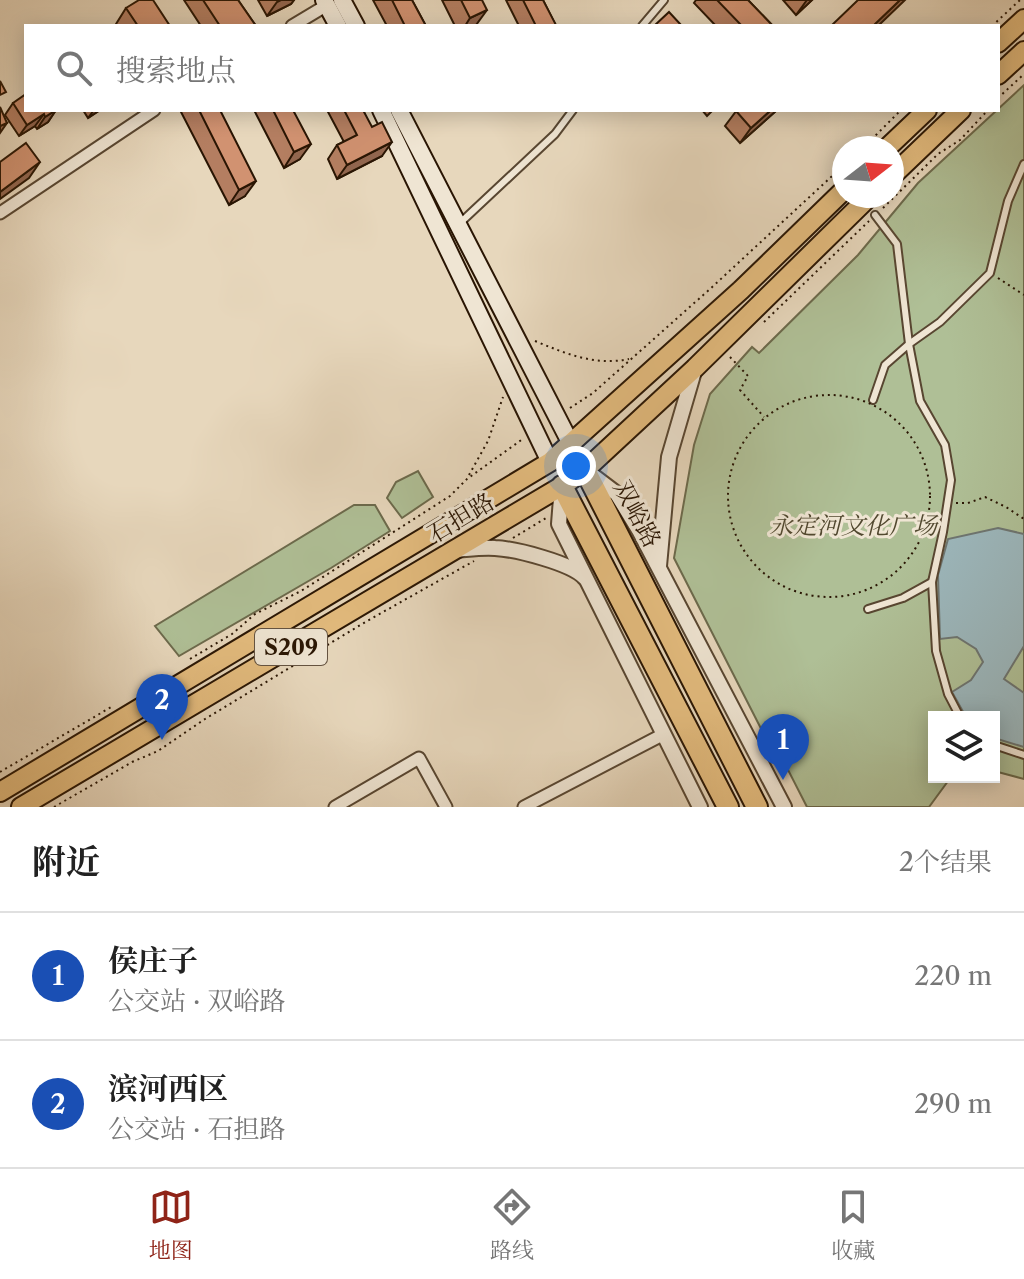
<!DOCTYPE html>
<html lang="zh">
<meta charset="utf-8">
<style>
body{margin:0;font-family:"Libre Caslon Text","Noto Serif SC",serif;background:#f6f6f6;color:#222}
.controls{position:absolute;right:24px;bottom:24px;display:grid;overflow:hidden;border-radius:0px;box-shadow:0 4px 20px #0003}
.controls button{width:72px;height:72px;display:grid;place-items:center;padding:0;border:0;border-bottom:2px solid #e0e0e0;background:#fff;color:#222;font:40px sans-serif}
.compass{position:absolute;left:832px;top:136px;width:72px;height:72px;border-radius:50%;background:#fff;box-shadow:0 4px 20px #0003;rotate:73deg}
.you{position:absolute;left:576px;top:466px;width:28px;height:28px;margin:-20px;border:6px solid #fff;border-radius:50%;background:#1a73e8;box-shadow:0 0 0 12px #1a73e833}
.badge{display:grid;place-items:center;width:52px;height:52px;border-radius:50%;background:#8f2418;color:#fff;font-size:26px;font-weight:700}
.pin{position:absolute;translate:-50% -66px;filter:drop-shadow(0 2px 4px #0008)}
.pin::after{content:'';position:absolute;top:42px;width:28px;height:24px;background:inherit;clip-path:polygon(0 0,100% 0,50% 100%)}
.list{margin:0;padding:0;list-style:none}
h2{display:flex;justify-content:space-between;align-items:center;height:104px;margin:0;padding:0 32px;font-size:34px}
h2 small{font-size:26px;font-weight:400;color:#767676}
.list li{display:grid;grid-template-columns:52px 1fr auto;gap:24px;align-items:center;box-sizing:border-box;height:128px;padding:0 32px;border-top:2px solid #e0e0e0}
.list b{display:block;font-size:30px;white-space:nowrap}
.list p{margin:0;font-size:26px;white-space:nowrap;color:#767676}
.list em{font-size:26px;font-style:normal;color:#767676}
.icon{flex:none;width:44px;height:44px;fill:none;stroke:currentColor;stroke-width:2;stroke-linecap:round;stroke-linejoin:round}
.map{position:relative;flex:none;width:1024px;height:807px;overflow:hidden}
.search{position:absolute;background:#fff;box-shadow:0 4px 20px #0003;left:24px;right:24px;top:24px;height:88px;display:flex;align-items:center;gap:20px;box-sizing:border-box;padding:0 28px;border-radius:0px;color:#767676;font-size:30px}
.sheet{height:360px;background:#fff}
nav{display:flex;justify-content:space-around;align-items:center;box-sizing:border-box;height:112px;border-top:2px solid #e0e0e0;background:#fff;font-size:22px;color:#767676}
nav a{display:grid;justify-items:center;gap:4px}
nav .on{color:#8f2418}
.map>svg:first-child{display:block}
.green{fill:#afbf96;stroke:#6c6a4c;stroke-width:2}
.water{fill:#9cb7bc;stroke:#6e7672;stroke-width:2}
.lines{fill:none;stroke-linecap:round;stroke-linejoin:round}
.service-casing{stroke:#584631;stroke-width:10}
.minor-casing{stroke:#584631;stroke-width:15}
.tertiary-casing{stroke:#584631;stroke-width:18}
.secondary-casing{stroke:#291503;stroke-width:20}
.primary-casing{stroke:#291503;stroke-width:22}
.trunk-casing{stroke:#291503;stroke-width:24}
.path{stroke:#291503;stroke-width:2;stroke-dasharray:2 4;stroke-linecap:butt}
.service{stroke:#efe5d3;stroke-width:6}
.minor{stroke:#efe5d3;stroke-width:11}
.tertiary{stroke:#efe5d3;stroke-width:14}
.secondary{stroke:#efe5d3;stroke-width:16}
.primary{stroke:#e4bc7e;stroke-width:18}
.trunk{stroke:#e4bc7e;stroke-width:20}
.wall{fill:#b47e61;stroke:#291503;stroke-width:2}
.shaded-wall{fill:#92664f;stroke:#291503;stroke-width:2}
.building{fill:#d19271;stroke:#291503;stroke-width:2}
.labels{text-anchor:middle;stroke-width:6;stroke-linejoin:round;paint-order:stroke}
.shield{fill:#efe5d3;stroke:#645341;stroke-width:2}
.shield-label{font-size:22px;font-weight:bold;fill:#291503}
.street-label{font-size:24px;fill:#291503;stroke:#efe5d3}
.park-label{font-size:24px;font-style:italic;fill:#51482f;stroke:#efe5d3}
</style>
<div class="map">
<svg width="1024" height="807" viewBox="0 0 1024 807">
<rect width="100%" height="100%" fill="#e7d7bc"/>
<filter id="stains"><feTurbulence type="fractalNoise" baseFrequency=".0025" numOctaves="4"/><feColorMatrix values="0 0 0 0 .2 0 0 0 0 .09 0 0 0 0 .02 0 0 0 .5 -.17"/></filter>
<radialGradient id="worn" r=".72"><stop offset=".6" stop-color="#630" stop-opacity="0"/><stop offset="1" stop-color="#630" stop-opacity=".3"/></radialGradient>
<g class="green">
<path d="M1024,85V779L994,771V717H934V777H951L929,807H807L783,760L778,762L674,558L694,445L710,394L752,347L759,353L858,255L918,183Z"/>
<path d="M418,471L433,497L402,518L387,498L396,482Z"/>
<path d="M354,505H375L390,531L331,568L179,656L155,626Z"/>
</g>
<path class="water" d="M998,528L1024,534V646L1004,679L1024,693V747L994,738V717H966L952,692L971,680L983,662L976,649L957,637L940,639L938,575L948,539Z"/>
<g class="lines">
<g class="service-casing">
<g id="service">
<path d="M642,26L664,0"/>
<path d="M875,215L897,244L909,344L920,401L945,445L951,480L943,532L932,582L936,651L948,694L960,717"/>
<path d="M460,223L555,134L573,110"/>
<path d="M873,400L885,365L909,344L940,322L990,273L1008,201L1024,164"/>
<path d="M868,609L903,598L932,582"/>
<path d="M994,745L1024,755"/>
</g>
</g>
<g class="minor-casing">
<g id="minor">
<path d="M292,26L327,5"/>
<path d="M0,213L154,110"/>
<path d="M335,807L419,758L446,807"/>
<path d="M524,807L662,735"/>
</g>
</g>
<g class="tertiary-casing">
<g id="tertiary">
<path d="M588,472L617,494L639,530L784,807"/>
<path d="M562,486L559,524L700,807"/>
<path d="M456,550C469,549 482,547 495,548C515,549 572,563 585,578"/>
<path d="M659,566L669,457L695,368"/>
</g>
</g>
<g class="secondary-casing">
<g id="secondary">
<path d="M324,0L338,26"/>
<path d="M342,0L356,26"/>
<path d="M381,110L550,462"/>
<path d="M399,110L571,444"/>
</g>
</g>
<g class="primary-casing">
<g id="primary">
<path d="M998,43L1024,19"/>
<path d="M998,75L1024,51"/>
<path d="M887,148L927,110"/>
<path d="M892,176L961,110"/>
<path d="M0,792L550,462L741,290L844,190"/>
<path d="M21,807L562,486L585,470L695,368L870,196"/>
</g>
</g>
<g class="trunk-casing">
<g id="trunk">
<path d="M585,470L757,807"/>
<path d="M562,486L728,807"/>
</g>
</g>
<g class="path">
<path d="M992,26L1020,0"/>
<path d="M998,98L1024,74"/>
<path d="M863,148L901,110"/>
<path d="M883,208L938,154L960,140L988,110"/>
<path d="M998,278L1024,295"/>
<path d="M764,322L869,221"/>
<path d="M535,341C567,354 595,366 629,359"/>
<path d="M730,357L748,376L740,390L764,417"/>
<circle cx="829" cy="496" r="101"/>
<path d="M570,408L593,393L710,289L844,165"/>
<path d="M469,475L488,441L503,397"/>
<path d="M956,503H968L985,497L1006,507L1024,519"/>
<path d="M513,538L546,518"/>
<path d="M190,659L232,634L255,614L301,591L450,496L467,479L524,438"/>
<path d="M0,772L113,706"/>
<path d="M54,807L132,762L158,751L205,719L367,621L474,561"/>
</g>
<use href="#service" class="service"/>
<use href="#minor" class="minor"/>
<use href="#tertiary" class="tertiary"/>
<use href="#secondary" class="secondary"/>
<use href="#primary" class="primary"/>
<use href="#trunk" class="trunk"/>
</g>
<g class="wall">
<path d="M184,0H238L256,26H201Z"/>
<path d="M258,0H294L291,4L267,16Z"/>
<path d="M373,0H412L426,26H387Z"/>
<path d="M442,0H482L476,25L455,26Z"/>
<path d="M506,0H543L556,26H519Z"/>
<path d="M696,0H748L773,26H716L694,3Z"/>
<path d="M783,0H812L796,15Z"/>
<path d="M126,8L170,26H117L116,24Z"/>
<path d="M13,103L56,110L48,122L37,129L35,126L19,136L5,115Z"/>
<path d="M83,110H100L88,118Z"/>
<path d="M180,110H220L245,196L229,205Z"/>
<path d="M254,110H293L300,159L284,168Z"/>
<path d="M327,110H363L382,156L337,179L328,159L337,145L344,142Z"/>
<path d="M702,110H713L707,116Z"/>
<path d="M737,110H777L740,143L725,126Z"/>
</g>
<g class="shaded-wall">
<path d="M281,0H294L291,4L267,16L277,2Z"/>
<path d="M807,0H812L796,15Z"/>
<path d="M900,0H905L878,26H873Z"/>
<path d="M487,10L476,25L465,26L470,18Z"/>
<path d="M56,110L48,122L37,129L45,117Z"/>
<path d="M94,110H100L88,118Z"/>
<path d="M771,110H777L740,143L751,128Z"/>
<path d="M44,114L35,126L19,136L27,125Z"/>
<path d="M7,123L0,133V126Z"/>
<path d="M392,142L382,156L337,179L347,165Z"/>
<path d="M311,144L300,159L284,168L294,152Z"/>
<path d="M40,162L29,178L0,199V192Z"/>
<path d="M256,181L245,196L229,205L239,190Z"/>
</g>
<g class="building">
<path d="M139,0H153L170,26H138L126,8Z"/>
<path d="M203,0H238L256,26H220Z"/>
<path d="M392,0H412L426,26H405Z"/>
<path d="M461,0H482L487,10L470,18Z"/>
<path d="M523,0H543L556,25L536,26Z"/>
<path d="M717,0H748L773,26H742Z"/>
<path d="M858,0H900L873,26H831Z"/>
<path d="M669,12L682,26H654Z"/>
<path d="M0,81L6,92L0,95Z"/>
<path d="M26,94V110H56L45,117L44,114L27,125L13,103Z"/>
<path d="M0,107L7,123L0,126Z"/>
<path d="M199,110H220L256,181L239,190Z"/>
<path d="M273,110H293L311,144L294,152Z"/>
<path d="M344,110H363L372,127L382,122L392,142L347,165L337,145L357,135Z"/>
<path d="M737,110H771L751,128L736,111Z"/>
<path d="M26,143L40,162L0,192V162Z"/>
</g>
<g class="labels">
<rect class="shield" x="255" y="629" width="72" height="36" rx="6"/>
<g class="shield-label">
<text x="291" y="655">S209</text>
</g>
<g class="street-label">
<text transform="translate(637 514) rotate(62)" y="8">双峪路</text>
<text transform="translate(461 518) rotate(-31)" y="8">石担路</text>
</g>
<g class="park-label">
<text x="853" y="534">永定河文化广场</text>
</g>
</g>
<rect width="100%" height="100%" filter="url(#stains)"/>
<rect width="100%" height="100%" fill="url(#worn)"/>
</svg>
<div class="controls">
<button><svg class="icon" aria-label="layers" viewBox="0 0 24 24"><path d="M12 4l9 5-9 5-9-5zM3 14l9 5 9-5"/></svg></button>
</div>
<svg class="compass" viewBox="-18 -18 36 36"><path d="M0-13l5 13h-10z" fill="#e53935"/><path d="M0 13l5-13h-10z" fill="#767676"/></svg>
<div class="you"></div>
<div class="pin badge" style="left:783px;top:780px;background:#1a4fb4">1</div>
<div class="pin badge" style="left:162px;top:740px;background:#1a4fb4">2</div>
<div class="search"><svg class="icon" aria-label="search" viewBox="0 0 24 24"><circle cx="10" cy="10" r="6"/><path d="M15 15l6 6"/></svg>搜索地点</div>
</div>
<section class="sheet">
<h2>附近<small>2个结果</small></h2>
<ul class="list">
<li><span class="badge" style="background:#1a4fb4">1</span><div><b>侯庄子</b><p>公交站 · 双峪路</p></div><em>220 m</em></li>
<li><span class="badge" style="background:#1a4fb4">2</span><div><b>滨河西区</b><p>公交站 · 石担路</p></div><em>290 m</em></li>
</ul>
</section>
<nav>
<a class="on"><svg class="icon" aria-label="map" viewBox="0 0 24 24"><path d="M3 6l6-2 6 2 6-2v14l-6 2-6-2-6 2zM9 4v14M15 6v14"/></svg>地图</a>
<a><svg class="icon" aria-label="directions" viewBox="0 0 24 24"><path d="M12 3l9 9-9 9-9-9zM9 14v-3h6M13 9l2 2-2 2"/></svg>路线</a>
<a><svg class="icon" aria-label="saved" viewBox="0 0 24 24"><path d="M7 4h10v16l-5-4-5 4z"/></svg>收藏</a>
</nav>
